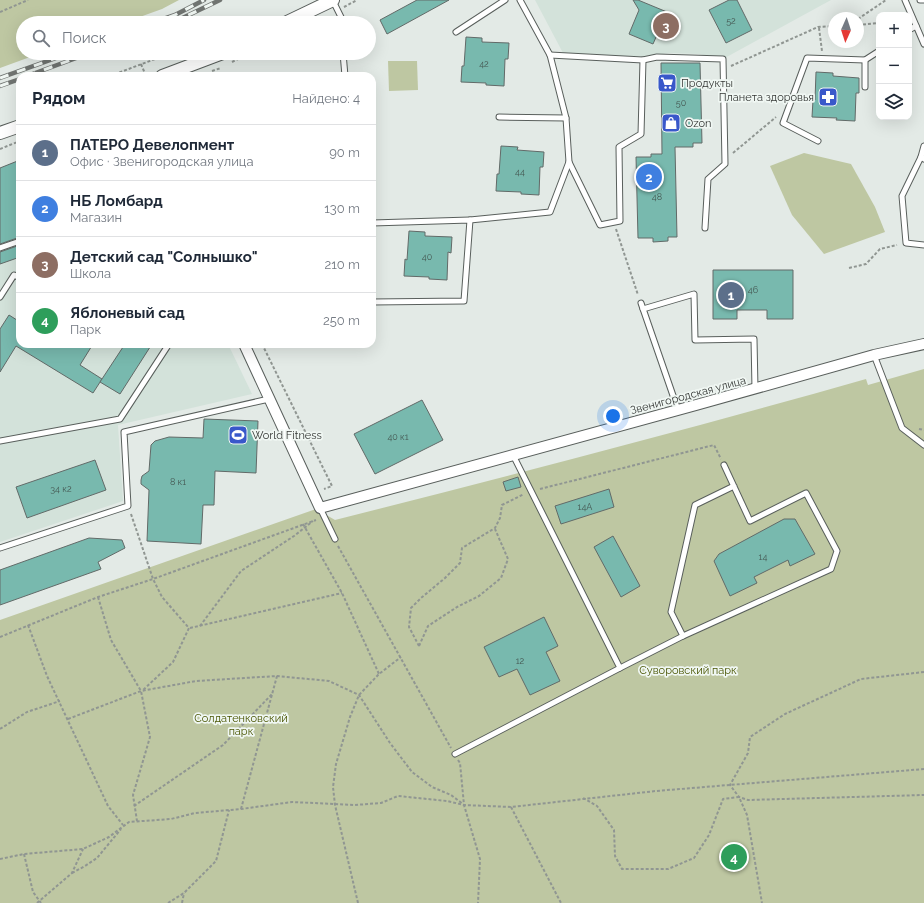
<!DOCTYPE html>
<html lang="ru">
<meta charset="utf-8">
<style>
body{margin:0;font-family:Raleway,sans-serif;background:#f2f2f3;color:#1f2937}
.controls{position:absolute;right:12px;top:12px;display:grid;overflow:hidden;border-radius:8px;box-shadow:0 4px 16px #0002}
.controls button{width:36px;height:36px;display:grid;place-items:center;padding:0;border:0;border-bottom:1px solid #e0e1e3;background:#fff;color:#1f2937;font:20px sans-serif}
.compass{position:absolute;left:828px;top:12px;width:36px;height:36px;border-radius:50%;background:#fff;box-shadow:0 4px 16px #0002;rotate:183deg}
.you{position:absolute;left:613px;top:416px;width:14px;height:14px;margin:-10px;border:3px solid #fff;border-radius:50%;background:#1a73e8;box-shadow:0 0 0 6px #1a73e833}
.badge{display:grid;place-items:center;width:26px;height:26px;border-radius:50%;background:#d93025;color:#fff;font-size:13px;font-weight:700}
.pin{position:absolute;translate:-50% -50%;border:2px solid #fff;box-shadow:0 1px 4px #0006}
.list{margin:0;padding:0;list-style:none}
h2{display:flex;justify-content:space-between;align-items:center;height:52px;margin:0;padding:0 16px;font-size:17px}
h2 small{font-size:13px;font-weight:400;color:#747a83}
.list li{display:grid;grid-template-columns:26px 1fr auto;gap:12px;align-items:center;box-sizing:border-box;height:56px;padding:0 16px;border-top:1px solid #e0e1e3}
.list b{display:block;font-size:15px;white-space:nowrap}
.list p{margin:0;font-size:13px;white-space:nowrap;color:#747a83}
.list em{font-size:13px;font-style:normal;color:#747a83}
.icon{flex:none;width:22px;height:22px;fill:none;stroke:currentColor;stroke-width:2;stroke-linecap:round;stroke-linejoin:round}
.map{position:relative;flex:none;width:924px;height:903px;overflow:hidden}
.search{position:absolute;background:#fff;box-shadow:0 4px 16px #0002;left:16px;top:16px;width:360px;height:44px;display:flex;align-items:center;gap:10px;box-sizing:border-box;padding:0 14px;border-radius:22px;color:#747a83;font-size:15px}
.panel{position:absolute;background:#fff;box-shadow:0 4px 16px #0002;left:16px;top:72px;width:360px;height:276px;border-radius:12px}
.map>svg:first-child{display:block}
.built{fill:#d3e2da}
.green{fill:#bec7a2}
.building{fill:#78b9ae;stroke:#626a68}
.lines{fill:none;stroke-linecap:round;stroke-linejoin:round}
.service-casing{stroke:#595f5c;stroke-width:7}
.minor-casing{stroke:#595f5c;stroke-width:12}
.tertiary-casing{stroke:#595f5c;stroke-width:14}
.path{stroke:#909692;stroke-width:2;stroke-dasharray:3 2;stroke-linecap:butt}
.service{stroke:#fff;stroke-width:5}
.minor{stroke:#fff;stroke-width:10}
.tertiary{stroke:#fff;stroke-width:12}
.rail-casing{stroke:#707471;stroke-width:4.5}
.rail{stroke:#f0f7f3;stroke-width:3;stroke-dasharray:9;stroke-linecap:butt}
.labels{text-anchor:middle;stroke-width:3.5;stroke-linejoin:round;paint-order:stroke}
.number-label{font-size:9px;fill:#455853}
.poi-label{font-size:11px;fill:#343735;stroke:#f0f7f3;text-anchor:start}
.street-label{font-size:11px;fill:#343735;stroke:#f0f7f3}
.park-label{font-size:11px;fill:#485400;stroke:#f0f7f3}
</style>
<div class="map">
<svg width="924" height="903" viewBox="0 0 924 903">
<rect width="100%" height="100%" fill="#e3eae6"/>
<g class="built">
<path d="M535,0H831L723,59L698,54L670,53L640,57L563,53Z"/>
<path d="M20,160V344H228L252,394L118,425L123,501L0,542V168Z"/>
</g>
<g class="green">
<path d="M0,0H179L162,9L123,23H23V53H41L0,68Z"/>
<path d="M388,61H417L418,90L389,91Z"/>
<path d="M804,153L851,164L875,207L885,232L824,254L792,215L770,166Z"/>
<path d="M924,369V903H0V620L316,509L335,520C513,475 690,429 866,379L868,385Z"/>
</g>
<g class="building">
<path d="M417,0H449L387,34L380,20Z"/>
<path d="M633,0H638L667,12L653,44L629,34L639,10Z"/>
<path d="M729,0H737L752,30L726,43L709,10Z"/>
<path d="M466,37L482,38V42L509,43L508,59H505L504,86L486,85V83L461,82L462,66H464Z"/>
<path d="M661,63H700L702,143H693V147H675L677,237H668V241L653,242V238H638L636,157H651V154H662Z"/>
<path d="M816,72L833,73V76L859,78V93H856L855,121L836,120L837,118L812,117L813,100H815Z"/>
<path d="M501,146L518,147L517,150L544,152L543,167H540L539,195L521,194V192L496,191L497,174H499Z"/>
<path d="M20,160V237L0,244V168Z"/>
<path d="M409,231L425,232V236L452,237L451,253L448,252L447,280L429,279V277L404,276L405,259L407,260Z"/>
<path d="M20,245V257L0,264V252Z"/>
<path d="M713,270H793V319H767V310H737V319H713Z"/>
<path d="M9,315L20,322V344H93L80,365L102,379L93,393L16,346L0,372V329Z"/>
<path d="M125,344H152L120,394L100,382Z"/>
<path d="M422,400L443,440L375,474L354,434Z"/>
<path d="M204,419L258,421L256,473L215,471L214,505H203L201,544L147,541L149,490L141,484V480L142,476L149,471L151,445L155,441L169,437L203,438Z"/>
<path d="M95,460L106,490L27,518L16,487Z"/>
<path d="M518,477L521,487L506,491L503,482Z"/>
<path d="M609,489L614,507L561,524L555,506Z"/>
<path d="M784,519H795L815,554L790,566L788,560L754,577L757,583L730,596L714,561L719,554Z"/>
<path d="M613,536L640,586L621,597L594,547Z"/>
<path d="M89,538L122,540L125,548L98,562L101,569L0,605V570Z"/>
<path d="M544,617L558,646L546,652L560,681L530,695L517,669L499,677L484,647Z"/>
</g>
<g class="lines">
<g class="service-casing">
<g id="service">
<path d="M905,0L924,44"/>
<path d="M920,0H924"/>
<path d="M333,1L341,17L342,23"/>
<path d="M909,30L916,26"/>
<path d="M456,32L505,0"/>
<path d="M343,53L345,76"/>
<path d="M550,55L643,60L657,57L723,59L725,164L708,179L705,228"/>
<path d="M865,60V87"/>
<path d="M499,117L566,118"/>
<path d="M818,141L783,123L807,58L865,60L879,51"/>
<path d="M924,146L921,157L924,159"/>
<path d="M921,157L902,196L906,243L924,245"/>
<path d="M569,162L600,225L620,221L619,147L641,134L643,60"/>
<path d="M470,220L550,212L569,162L566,118L550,55L520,0"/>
<path d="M372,223L470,220L464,301L372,302"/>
<path d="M0,248L20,241"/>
<path d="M0,297L14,275L20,278"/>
<path d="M641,303L678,410"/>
<path d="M643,309L694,294L695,340L754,339L755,389"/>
<path d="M874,355L902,428L924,445"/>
<path d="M0,441L120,419L169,344"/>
<path d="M724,465L750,521L806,493L837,551L831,569L683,636L671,612L695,505L734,486"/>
<path d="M320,508L335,539"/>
<path d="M0,548L128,506L124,432L269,399"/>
<path d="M620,668L683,636"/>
<path d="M455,754L620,668L513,455"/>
</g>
</g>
<g class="minor-casing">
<path id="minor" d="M244,344L320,508L696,405L874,355L924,344"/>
</g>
<g class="tertiary-casing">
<g id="tertiary">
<path d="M285,23L333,0"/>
<path d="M162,76L223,53"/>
<path d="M0,133L20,126"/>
</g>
</g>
<g class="path">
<path d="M344,7L357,0"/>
<path d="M0,12L28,0"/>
<path d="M858,19L886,0"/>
<path d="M858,25L879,23"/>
<path d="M819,28L822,51"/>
<path d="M232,62L250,53"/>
<path d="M141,64L146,76"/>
<path d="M731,66L818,27L834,26"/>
<path d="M212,71L221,68"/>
<path d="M110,76L171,53"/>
<path d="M0,149L20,141"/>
<path d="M733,153L776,117"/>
<path d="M616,229L638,295"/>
<path d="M849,268L866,264L880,249L897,245"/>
<path d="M262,344L332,486L324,489"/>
<path d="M919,429L924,430"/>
<path d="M540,489L714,445L721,459"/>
<path d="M131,514L153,579L162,597L189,628L173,662L142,691"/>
<path d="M303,524L342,593L379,674"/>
<path d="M338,546L451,748"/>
<path d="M98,597L111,640L141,691L150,737L133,795L137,821"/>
<path d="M28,625L47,676L108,806L123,825"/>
<path d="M200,626L241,571L294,536L313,521"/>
<path d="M190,628L342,593"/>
<path d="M0,637L98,597L153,579L316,520"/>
<path d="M419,646L409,627L411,608L421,598L445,578L460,563L462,548L495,528L500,518L502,505L524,494"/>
<path d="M419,646L428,626L457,607L479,596L501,578L508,559L495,529"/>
<path d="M924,672L861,679L785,714L750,737L748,753L730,785L739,797L748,800L924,795"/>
<path d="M68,719L141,691L196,681L277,676L329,681L359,695L390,743L412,772L432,787L451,795L463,804"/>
<path d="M0,729L27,712L60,701"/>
<path d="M458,760L460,763L464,805L480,859L478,903"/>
<path d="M583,798L597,806L614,830L615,856L622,869H668L694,858L709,835L723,799L739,797L747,815L762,903"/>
<path d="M134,806L223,745L273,693"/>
<path d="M511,807L561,903"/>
<path d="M241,809L277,676"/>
<path d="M24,854L33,892L41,903"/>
<path d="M0,859L24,854L83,849L109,837L129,822L171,819L195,813L241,809L292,802L355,805L381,803L398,796L447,801L464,805L511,807L656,791L924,769"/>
<path d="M72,873L85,866L97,858L121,829"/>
<path d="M37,903L72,873L83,849"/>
<path d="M168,903L184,893L216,861L229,810"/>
<path d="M182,903L184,893"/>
<path d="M358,903L335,805L333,787L336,764L350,717L359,695L379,674L401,657"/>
</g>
<use href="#service" class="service"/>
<use href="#minor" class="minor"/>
<use href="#tertiary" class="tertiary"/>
<g class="rail-casing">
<g id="rail">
<path d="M152,23L175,15L204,0"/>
<path d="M172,23L220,0"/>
<path d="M27,76L90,53"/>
<path d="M0,78L70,53"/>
<path d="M0,86L20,79"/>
</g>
</g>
<use href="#rail" class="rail"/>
</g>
<defs>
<g id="supermarket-square" transform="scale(1)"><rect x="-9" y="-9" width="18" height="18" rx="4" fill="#3958ca" stroke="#f0f7f3"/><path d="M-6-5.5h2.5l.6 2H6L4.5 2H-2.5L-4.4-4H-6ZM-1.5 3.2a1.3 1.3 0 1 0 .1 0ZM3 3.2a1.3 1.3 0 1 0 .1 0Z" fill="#fff"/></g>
<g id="pharmacy-square" transform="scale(1)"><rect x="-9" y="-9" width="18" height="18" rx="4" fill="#3958ca" stroke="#f0f7f3"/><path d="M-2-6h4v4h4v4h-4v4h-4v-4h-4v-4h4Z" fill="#fff"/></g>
<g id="shop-square" transform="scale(1)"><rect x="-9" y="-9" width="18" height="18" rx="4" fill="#3958ca" stroke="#f0f7f3"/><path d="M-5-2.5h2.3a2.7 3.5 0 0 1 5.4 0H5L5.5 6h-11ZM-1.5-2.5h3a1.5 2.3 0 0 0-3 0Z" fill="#fff"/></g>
<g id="stadium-square" transform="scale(1)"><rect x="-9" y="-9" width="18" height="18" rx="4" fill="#3958ca" stroke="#f0f7f3"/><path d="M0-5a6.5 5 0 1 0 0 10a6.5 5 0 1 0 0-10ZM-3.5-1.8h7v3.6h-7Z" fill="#fff"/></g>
</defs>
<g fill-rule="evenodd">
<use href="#supermarket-square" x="667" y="83"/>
<use href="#pharmacy-square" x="828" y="97"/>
<use href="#shop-square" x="671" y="123"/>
<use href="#stadium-square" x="238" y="435"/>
</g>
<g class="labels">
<g class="number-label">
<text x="731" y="24">52</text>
<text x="484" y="67">42</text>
<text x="681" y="106">50</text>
<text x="520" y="175">44</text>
<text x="657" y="200">48</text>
<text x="427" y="260">40</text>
<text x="753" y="293">46</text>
<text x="398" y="440">40 к1</text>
<text x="178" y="485">8 к1</text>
<text x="61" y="492">34 к2</text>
<text x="585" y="510">14А</text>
<text x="763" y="560">14</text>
<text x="520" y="664">12</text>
</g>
<g class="poi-label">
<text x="681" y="87">Продукты</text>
<text x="814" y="101" text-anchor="end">Планета здоровья</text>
<text x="685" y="127">Ozon</text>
<text x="252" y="439">World Fitness</text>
</g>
<g class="street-label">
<text transform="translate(688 395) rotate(-15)" y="4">Звенигородская улица</text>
</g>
<g class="park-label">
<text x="688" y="674">Суворовский парк</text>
<text x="241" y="722">Солдатенковский<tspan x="241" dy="13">парк</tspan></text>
</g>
</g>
</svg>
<div class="controls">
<button>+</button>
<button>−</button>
<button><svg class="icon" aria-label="layers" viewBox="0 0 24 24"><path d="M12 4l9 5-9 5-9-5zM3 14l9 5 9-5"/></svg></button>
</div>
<svg class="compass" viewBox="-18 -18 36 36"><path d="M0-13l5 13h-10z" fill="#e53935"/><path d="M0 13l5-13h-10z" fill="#747a83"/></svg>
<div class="you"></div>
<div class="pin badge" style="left:731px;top:295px;background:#5c6f8a">1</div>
<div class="pin badge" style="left:649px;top:177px;background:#3f7fe0">2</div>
<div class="pin badge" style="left:666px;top:26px;background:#8d6e63">3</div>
<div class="pin badge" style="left:734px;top:857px;background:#2e9e5b">4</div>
<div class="search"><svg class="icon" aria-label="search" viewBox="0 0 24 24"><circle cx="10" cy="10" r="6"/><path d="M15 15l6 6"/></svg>Поиск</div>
<section class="panel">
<h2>Рядом<small>Найдено: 4</small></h2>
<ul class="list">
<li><span class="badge" style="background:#5c6f8a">1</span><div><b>ПАТЕРО Девелопмент</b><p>Офис · Звенигородская улица</p></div><em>90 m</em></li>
<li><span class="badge" style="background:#3f7fe0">2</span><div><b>НБ Ломбард</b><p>Магазин</p></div><em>130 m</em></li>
<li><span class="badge" style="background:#8d6e63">3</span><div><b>Детский сад &quot;Солнышко&quot;</b><p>Школа</p></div><em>210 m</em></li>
<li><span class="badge" style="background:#2e9e5b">4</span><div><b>Яблоневый сад</b><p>Парк</p></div><em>250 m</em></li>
</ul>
</section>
</div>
